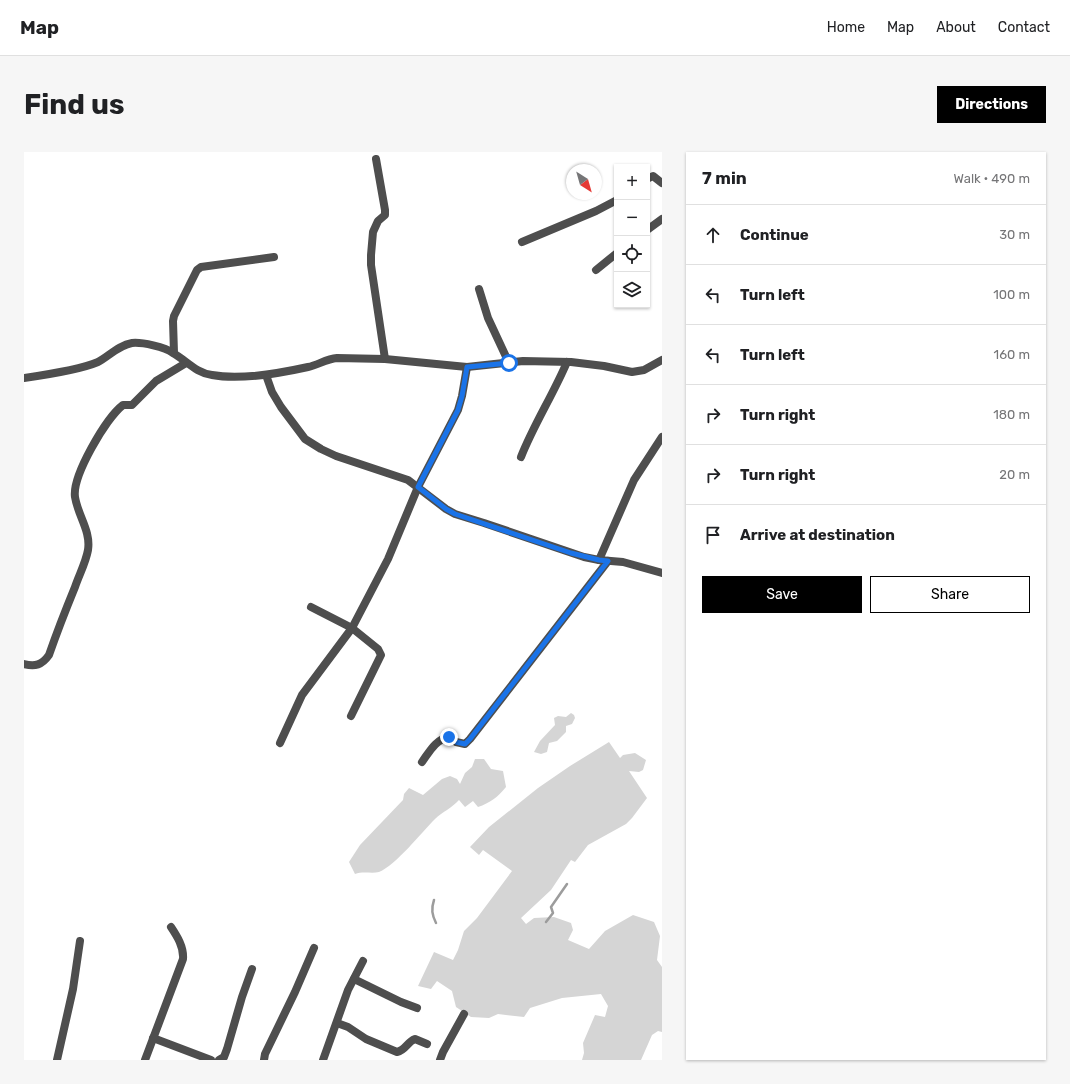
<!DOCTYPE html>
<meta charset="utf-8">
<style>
body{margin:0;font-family:Rubik,sans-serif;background:#f6f6f6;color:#202124}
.controls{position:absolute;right:12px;top:12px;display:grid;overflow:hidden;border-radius:0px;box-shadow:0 1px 3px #0004}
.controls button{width:36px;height:36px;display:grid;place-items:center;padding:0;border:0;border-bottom:1px solid #e0e0e0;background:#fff;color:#202124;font:20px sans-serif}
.compass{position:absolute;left:542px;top:12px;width:36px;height:36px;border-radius:50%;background:#fff;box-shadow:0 1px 3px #0004;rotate:143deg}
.stop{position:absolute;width:12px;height:12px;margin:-9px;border:3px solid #1a73e8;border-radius:50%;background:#fff}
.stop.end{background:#1a73e8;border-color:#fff;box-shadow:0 1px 4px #0008}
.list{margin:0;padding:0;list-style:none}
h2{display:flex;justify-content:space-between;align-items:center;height:52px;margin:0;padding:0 16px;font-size:17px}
h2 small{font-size:13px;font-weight:400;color:#757577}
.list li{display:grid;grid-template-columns:26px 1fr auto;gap:12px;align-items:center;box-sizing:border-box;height:60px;padding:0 16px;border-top:1px solid #e0e0e0}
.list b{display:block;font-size:15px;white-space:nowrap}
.list em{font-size:13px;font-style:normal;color:#757577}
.actions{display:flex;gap:8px;padding:12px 16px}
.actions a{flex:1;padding:9px 0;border:1px solid #000;border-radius:0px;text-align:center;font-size:14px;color:#000}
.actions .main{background:#000;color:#fff}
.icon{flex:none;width:22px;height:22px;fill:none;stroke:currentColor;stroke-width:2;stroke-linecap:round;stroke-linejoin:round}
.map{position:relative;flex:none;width:638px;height:908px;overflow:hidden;border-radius:0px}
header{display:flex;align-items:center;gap:24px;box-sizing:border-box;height:56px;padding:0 20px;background:#fff;border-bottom:1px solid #e0e0e0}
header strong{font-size:19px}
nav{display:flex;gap:22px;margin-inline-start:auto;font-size:14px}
.intro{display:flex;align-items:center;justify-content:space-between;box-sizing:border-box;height:96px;padding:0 24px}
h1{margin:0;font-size:28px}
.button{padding:10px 18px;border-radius:0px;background:#000;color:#fff;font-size:14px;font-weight:700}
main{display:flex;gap:24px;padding:0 24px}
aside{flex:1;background:#fff;border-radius:0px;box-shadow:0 1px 3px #0004}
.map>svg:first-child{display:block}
.green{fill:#d5d5d5}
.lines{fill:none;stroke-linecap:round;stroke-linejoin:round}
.stream{stroke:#9c9c9c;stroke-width:2.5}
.minor{stroke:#4e4e4e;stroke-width:8}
.route{stroke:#1a73e8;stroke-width:5}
</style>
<header>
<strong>Map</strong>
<nav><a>Home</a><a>Map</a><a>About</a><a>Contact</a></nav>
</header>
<div class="intro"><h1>Find us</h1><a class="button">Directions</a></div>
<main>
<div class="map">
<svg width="638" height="908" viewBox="0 0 638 908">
<rect width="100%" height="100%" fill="#fff"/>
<g class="green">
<path d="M547,561L550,563L551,566L548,572L542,574V580L533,589L525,591L523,600L517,602L510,600L516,589L531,573L530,566L534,564L542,565Z"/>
<path d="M585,590L596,606L599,603L611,601L622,608L619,618L615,620L605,619L623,646L608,666L602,672L564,693L551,710L547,708L527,738L497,766L502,772L510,766L530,765L547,771L549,778L544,788L565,797L581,779L609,763L630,770L636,784L633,808L638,815V880L634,879L628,883L617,908H558L560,901L559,891L571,863L581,865L584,854L577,842L538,846L506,856L500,865L474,862L465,866L447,865L432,855L428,839L413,829L407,837L394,834L410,800L429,808L434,798L440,779L453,766L488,719L459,698L455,703L446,695L465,675L514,636L546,614Z"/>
<path d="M451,607H460L467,617L479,619L482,635C474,645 466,651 454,655L449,649L441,655L435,648C428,656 418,660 411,667C397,681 372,713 355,720C348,722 339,719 331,722L325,710L336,693L379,648L380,642L385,636L399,643L418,627L426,624L433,627L436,632L441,621L448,615Z"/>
</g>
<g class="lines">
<g class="stream">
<path d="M410,748C407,757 408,763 412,771"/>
<path d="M522,770L529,761L527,755L543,732"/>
</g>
<g class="minor">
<path d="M352,7L361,58V63L354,69L349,80L347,103V113L361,207"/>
<path d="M623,27L629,24L638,31"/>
<path d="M623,78L638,67"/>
<path d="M498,90L572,59L593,48"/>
<path d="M572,118L593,101"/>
<path d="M455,137L464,166L485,211"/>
<path d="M150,201L149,169L150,164L173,118L177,115L250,105"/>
<path d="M242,223L248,240L257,255L281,287L297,297L312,304L384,328L422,357L431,362L460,371L560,405L575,408L599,410L638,421"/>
<path d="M0,226C21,223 55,218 74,210C85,204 95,193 108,191C118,190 141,195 149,201C163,209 172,221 188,223C215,228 257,221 284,215C294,213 302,207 313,206L361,207L443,215L499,209L547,210L580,214L608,220L620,218L638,208"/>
<path d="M497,305C510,272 529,243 543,210"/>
<path d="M575,408L610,328L638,285"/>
<path d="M0,512C11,515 18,513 25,503C33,480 42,457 51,435C55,423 62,410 64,398C67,379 54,364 51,345C48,324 82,266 99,253H108L132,229L162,211"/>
<path d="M327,564L357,503L354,497L328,476L364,407L394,335L434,258L438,244L443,215"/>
<path d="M256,591L278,543L328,476L287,455"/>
<path d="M398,610C406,599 411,588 425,585L432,590L441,592L446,587L584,409"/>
<path d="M330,827L377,850L393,856"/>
<path d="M313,871L324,875L342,887L373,900C382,898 383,890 391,887L403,892"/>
<path d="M129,886L187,908"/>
<path d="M33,908L49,837L56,789"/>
<path d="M121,908L159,807C160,795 153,784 147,775"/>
<path d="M195,908L200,905L203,897L218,845L228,817"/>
<path d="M240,908L241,902L271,840L290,796"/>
<path d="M299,908L324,838L339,809"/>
<path d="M416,908L419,900L440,862"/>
</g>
</g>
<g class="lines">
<path class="route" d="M425,585L432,590L441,592L446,587L584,409L575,408L547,401L431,362L422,357L394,335L434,258L438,244L443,215L485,211"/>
</g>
</svg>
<div class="controls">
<button>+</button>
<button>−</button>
<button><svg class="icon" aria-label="locate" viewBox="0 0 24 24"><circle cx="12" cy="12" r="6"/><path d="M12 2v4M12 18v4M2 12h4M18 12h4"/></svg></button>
<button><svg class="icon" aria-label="layers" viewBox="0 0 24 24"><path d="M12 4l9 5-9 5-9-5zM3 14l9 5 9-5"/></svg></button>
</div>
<svg class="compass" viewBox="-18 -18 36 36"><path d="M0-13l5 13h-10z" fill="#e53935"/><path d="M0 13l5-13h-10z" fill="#757577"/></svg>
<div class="stop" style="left:485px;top:211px"></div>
<div class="stop end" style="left:425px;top:585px"></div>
</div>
<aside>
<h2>7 min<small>Walk · 490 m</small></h2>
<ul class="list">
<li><svg class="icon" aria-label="ahead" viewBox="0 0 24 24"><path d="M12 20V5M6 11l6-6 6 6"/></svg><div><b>Continue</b></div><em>30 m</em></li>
<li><svg class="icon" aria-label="left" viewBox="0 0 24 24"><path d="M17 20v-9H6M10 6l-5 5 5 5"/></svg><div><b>Turn left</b></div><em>100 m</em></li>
<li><svg class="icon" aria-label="left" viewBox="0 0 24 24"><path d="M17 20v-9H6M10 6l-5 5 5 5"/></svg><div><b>Turn left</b></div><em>160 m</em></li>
<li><svg class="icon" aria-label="right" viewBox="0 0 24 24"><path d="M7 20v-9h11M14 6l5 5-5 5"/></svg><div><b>Turn right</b></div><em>180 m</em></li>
<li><svg class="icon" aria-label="right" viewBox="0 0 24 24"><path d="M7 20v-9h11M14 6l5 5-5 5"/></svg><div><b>Turn right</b></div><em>20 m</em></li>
<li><svg class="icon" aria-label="arrive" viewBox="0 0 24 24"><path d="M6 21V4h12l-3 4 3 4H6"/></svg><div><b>Arrive at destination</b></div></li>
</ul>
<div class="actions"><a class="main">Save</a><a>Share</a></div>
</aside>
</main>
